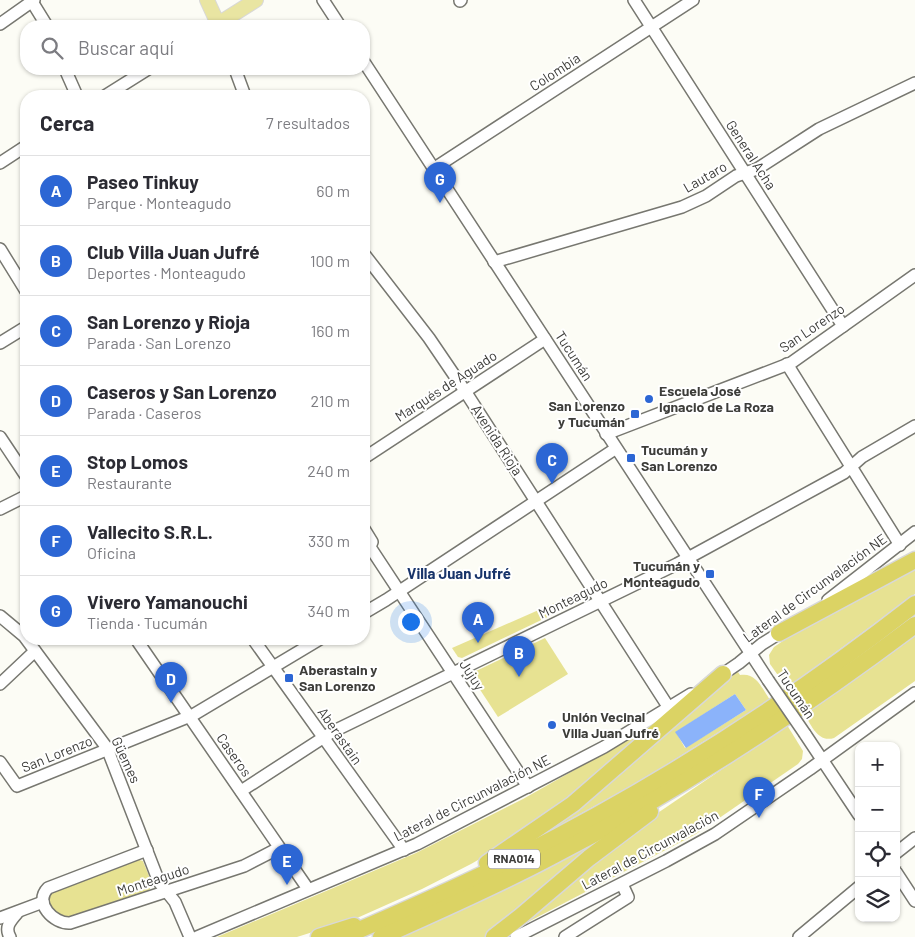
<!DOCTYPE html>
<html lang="es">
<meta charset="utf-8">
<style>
body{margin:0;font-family:Barlow,sans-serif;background:#f7f7f7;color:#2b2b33}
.controls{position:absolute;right:15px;bottom:15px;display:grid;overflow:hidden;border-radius:10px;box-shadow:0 1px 4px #0004}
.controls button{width:45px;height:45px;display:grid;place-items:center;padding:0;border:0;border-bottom:1px solid #e1e1e2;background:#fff;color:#2b2b33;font:25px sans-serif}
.you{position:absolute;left:410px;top:621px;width:18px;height:18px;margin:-12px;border:4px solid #fff;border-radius:50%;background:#1a73e8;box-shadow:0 0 0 8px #1a73e833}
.badge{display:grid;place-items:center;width:32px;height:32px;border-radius:50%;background:#2c66d4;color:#fff;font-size:16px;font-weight:700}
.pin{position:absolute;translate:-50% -41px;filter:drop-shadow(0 1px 2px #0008)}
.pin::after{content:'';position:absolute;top:26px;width:18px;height:15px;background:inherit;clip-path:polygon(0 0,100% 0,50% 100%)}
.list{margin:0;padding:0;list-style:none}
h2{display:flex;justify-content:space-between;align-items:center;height:65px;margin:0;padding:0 20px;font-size:21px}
h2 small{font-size:16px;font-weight:400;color:#7c7c81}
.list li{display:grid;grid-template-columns:32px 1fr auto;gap:15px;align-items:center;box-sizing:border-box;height:70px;padding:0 20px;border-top:1px solid #e1e1e2}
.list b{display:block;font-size:19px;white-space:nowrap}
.list p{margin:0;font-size:16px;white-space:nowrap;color:#7c7c81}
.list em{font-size:16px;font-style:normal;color:#7c7c81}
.icon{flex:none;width:28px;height:28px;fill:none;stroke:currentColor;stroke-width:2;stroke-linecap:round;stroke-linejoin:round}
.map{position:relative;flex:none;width:915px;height:937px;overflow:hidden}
.search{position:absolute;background:#fff;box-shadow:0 1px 4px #0004;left:20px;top:20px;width:350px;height:55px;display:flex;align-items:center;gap:12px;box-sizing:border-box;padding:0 18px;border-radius:20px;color:#7c7c81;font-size:19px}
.panel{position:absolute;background:#fff;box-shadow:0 1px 4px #0004;left:20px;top:90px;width:350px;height:555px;border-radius:20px}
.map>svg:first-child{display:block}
.green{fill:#e7e292;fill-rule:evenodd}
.water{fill:#8bb3fa}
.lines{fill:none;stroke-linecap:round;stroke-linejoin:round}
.minor-casing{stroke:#777770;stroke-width:14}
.major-casing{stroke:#d8d8d8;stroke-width:16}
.highway-casing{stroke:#d8d8d8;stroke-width:19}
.minor{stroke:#fff;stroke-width:11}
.major{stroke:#e9e5a2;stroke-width:14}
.highway{stroke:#dbd364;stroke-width:16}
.minor-bridge-casing{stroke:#777770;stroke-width:14;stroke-linecap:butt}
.minor-bridge{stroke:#fff;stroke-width:11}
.poi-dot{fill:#2c66d4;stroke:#fff;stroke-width:2}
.labels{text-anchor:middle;stroke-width:4;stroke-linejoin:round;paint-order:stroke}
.shield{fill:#fff;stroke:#777775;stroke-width:1}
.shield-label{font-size:12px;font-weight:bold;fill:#3d3d3a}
.street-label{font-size:14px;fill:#3d3d3a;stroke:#fff}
.poi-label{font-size:14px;font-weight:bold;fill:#3d3d3a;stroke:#fff;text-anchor:start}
.neighbourhood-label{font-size:15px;font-weight:bold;fill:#18346a;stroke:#fff}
</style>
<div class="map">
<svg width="915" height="937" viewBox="0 0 915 937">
<rect width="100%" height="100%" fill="#fcfcf5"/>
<g class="green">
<path d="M915,565V594L787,688L770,664L769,655L774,647L795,633Z"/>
<path d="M584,590L587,594V598L462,658L458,657L452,648Z"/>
<path d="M915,636V681L834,738C818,743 811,725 804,713Z"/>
<path d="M545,638L568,674L498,717L473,679L474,672Z"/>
<path d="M738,672L740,675C756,672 762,688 770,700L642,780L511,852L721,683ZM735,694L746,710L685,748L676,732Z"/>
<path d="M655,722H658L583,788L506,844L471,864L422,889L357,918L297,937H217L416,853L523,799L585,764Z"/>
<path d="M787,725L803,751L802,759L798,764L696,834L503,935L643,823Z"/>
<path d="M627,824L488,937H400Z"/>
<path d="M136,859L143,861C146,870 154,882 149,891L71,918C58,918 43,903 52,891Z"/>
</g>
<path class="water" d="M735,694L746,710L686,748L675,732Z"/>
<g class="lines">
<g class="minor-casing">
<g id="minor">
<path d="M31,0L47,26"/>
<path d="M323,0L340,26"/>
<path d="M634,0L843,326"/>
<path d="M460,1L461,0"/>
<path d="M0,24L34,0"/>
<path d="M364,62L768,680"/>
<path d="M65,69L77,96"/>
<path d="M235,69L245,96"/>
<path d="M105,96L148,69"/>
<path d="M0,163L26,146"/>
<path d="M433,169L693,0"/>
<path d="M0,249L26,291"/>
<path d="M364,254L429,338L465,391L669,708"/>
<path d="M494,262L682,207L706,196L736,176L757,169L819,129L915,83"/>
<path d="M0,343L26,327"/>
<path d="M787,364L900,545"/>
<path d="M606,434L791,363L915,275"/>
<path d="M0,437L26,476"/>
<path d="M364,458L545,339"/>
<path d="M0,509L26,496"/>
<path d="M364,529L372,542L370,547L528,787"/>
<path d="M828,600L915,532"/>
<path d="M364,613L386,600L615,449"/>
<path d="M0,616L24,636L107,748L159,882L175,902L190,937"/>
<path d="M136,639L308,889"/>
<path d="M253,639L404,850"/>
<path d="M717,678L739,663L762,644L786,629"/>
<path d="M0,684L35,651"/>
<path d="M805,734L859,815"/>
<path d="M0,762L17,786L193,715L320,639"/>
<path d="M241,791L332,732L677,564L844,473L862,457L915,426"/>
<path d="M147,850L48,888C33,903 54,924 70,923L244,866L279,848"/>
<path d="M896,853L915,838"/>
<path d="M896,872L915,901"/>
<path d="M0,918L43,902"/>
<path d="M10,937C4,927 11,920 18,912"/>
<path d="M197,937L417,844L604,747L691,694"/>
<path d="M516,937L666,861L715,834L810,769L915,693"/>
<path d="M565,937L628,897L622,884"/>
<path d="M799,937L859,887"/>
</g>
</g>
<g class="major-casing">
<path id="major" d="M207,0L218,24L256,0"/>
</g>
<g class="highway-casing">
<g id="highway">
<path d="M779,633L915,560"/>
<path d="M487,863L573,804L723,674"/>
<path d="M319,937L354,926"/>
<path d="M343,937C401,912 459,887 516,858C657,787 791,701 915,604"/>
<path d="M381,937C437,912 494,887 549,858C677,792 799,712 915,625"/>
<path d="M494,937L521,916L589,858L650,812"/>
</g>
</g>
<use href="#minor" class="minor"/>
<use href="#major" class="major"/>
<use href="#highway" class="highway"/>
<g class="minor-bridge-casing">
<path id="minor-bridge" d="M768,680L805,734"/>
</g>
<use href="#minor-bridge" class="minor-bridge"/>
</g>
<g class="poi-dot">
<circle cx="649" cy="399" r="5"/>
<rect x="630" y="409" width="10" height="10" rx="2.5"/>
<rect x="626" y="453" width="10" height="10" rx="2.5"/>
<rect x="705" y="569" width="10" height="10" rx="2.5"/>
<rect x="284" y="673" width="10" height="10" rx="2.5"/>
<circle cx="552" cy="725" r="5"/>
</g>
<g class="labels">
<rect class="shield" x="488" y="849.5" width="52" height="19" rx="4"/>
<g class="shield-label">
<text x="514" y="863">RNA014</text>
</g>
<g class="street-label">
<text transform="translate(555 72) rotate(-33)" y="5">Colombia</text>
<text transform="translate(751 155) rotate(57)" y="5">General Acha</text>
<text transform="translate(705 177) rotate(-30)" y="5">Lautaro</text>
<text transform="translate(812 328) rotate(-34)" y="5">San Lorenzo</text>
<text transform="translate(574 356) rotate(57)" y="5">Tucumán</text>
<text transform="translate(446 386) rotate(-33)" y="5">Marqués de Aguado</text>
<text transform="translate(497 440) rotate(57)" y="5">Avenida Rioja</text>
<text transform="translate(815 588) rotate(-36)" y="5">Lateral de Circunvalación NE</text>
<text transform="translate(573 598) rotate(-26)" y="5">Monteagudo</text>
<text transform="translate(472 675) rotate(57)" y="5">Jujuy</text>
<text transform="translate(796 694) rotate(56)" y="5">Tucumán</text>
<text transform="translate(340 736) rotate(55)" y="5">Aberastain</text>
<text transform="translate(57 754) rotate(-22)" y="5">San Lorenzo</text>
<text transform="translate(234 755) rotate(55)" y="5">Caseros</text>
<text transform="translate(126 760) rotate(65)" y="5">Güemes</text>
<text transform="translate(472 798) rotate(-27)" y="5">Lateral de Circunvalación NE</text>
<text transform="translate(650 850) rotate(-28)" y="5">Lateral de Circunvalación</text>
<text transform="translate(153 880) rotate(-18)" y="5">Monteagudo</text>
</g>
<g class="poi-label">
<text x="659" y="396">Escuela José<tspan x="659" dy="16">Ignacio de La Roza</tspan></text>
<text x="625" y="411" text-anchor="end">San Lorenzo<tspan x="625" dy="16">y Tucumán</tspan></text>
<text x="641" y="455">Tucumán y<tspan x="641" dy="16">San Lorenzo</tspan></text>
<text x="700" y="571" text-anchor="end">Tucumán y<tspan x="700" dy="16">Monteagudo</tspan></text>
<text x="299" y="675">Aberastain y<tspan x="299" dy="16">San Lorenzo</tspan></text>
<text x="562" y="722">Unión Vecinal<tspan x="562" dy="16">Villa Juan Jufré</tspan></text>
</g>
<g class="neighbourhood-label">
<text x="459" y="579">Villa Juan Jufré</text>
</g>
</g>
</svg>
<div class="controls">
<button>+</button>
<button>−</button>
<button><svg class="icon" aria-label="locate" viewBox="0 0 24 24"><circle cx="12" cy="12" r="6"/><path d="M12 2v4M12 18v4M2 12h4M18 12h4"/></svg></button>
<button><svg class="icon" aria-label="layers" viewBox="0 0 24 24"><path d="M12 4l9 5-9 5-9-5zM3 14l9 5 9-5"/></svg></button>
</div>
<div class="you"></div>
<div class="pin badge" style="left:478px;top:643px">A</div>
<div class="pin badge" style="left:519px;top:677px">B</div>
<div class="pin badge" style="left:552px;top:484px">C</div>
<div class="pin badge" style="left:171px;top:703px">D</div>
<div class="pin badge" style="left:287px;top:885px">E</div>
<div class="pin badge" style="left:759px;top:818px">F</div>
<div class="pin badge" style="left:440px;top:203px">G</div>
<div class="search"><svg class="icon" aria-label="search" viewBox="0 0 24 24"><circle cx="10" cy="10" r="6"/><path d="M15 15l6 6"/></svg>Buscar aquí</div>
<section class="panel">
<h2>Cerca<small>7 resultados</small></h2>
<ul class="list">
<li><span class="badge">A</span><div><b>Paseo Tinkuy</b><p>Parque · Monteagudo</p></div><em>60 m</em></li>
<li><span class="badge">B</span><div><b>Club Villa Juan Jufré</b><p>Deportes · Monteagudo</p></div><em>100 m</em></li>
<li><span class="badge">C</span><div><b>San Lorenzo y Rioja</b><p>Parada · San Lorenzo</p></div><em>160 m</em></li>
<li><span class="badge">D</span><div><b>Caseros y San Lorenzo</b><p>Parada · Caseros</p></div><em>210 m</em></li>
<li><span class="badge">E</span><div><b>Stop Lomos</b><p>Restaurante</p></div><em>240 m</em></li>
<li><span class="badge">F</span><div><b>Vallecito S.R.L.</b><p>Oficina</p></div><em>330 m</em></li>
<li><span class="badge">G</span><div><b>Vivero Yamanouchi</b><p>Tienda · Tucumán</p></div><em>340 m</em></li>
</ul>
</section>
</div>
